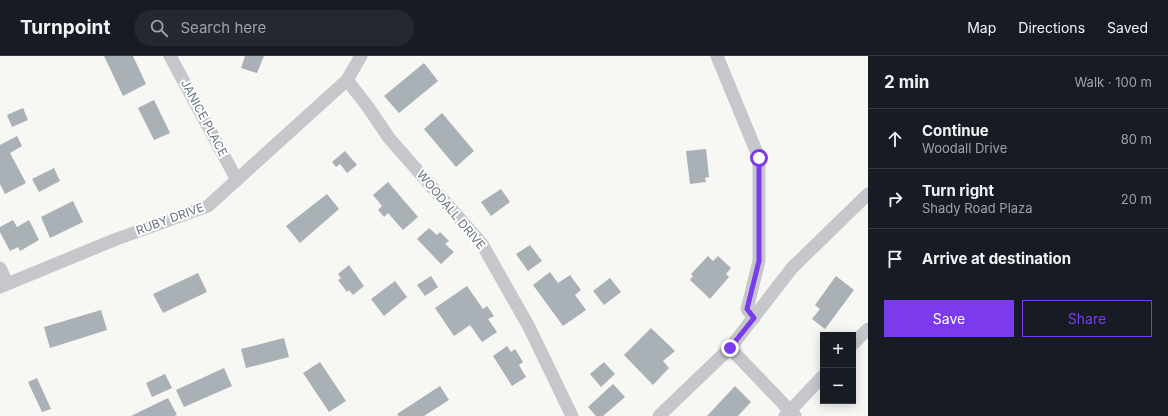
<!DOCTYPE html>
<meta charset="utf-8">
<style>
body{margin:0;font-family:Inter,sans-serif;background:#242831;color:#f1f3f6}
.controls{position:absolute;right:12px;bottom:12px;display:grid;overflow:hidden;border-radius:0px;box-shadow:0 2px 10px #0003}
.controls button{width:36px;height:36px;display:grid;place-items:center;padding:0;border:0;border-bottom:1px solid #363941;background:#171b24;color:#f1f3f6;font:20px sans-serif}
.stop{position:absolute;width:12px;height:12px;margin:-9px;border:3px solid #7c3aed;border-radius:50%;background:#fff}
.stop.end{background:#7c3aed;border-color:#fff;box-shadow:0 1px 4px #0008}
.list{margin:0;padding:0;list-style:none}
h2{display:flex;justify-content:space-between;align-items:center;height:52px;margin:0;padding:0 16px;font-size:17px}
h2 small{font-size:13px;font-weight:400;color:#9ea1a6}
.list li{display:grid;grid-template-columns:26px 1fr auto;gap:12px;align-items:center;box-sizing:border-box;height:60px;padding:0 16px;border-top:1px solid #363941}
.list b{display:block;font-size:15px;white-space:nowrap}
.list p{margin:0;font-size:13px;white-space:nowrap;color:#9ea1a6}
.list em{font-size:13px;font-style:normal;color:#9ea1a6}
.actions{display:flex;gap:8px;padding:12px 16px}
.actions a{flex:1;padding:9px 0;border:1px solid #7c3aed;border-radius:0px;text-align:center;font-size:14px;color:#7c3aed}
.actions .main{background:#7c3aed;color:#fff}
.icon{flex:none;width:22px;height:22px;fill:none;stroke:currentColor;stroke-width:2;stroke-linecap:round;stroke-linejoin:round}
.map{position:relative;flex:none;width:868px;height:360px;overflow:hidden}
header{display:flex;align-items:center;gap:24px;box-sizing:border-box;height:56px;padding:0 20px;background:#171b24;border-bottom:1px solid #363941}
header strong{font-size:19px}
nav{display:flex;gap:22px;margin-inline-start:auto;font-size:14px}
.search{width:280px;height:36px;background:#242831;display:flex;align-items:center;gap:10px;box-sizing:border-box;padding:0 14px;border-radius:22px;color:#9ea1a6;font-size:15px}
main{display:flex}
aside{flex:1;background:#171b24}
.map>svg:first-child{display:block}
.building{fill:#a9b0b6}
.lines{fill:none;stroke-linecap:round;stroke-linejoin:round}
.street{stroke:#c5c7cb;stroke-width:13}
.route{stroke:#7c3aed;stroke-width:5}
.labels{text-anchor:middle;stroke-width:4;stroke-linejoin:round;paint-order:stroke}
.street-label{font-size:12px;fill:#677484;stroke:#fff}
</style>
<header>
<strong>Turnpoint</strong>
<div class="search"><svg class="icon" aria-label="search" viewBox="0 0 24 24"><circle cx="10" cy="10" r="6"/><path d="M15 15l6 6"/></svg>Search here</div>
<nav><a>Map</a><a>Directions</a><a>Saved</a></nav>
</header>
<main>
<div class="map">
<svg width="868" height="360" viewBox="0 0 868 360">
<rect width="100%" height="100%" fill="#f7f7f4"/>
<g class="building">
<path d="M104,0H133L146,28L123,40Z"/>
<path d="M245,0H264L257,17L241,12Z"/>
<path d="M424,7L438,25L399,57L384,40Z"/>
<path d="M154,44L170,77L154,84L138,52Z"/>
<path d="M23,52L28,64L12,71L7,59Z"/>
<path d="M442,57L474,95L456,111L424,73Z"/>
<path d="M17,80L22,90L10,97L26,127L5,138L0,128V89Z"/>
<path d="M706,93L709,121L705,122L706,126L690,128L686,95Z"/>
<path d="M345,95L357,109L347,117L340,108L336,111L332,106Z"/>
<path d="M54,112L60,125L39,136L32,123Z"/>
<path d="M388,126L418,161L403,174L388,157L384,161L378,154L382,150L373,139Z"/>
<path d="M501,133L510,146L491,160L481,146Z"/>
<path d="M327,138L339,153L300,187L286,170Z"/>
<path d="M73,145L83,166L50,182L41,161Z"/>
<path d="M13,164L17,171L29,164L39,184L20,195L18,191L10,195L0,176V171Z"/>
<path d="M429,172L437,179L440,176L449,185L445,188L454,196L441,208L417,183Z"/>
<path d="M530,189L542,205L528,215L516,198Z"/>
<path d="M708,200L713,205L718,200L731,212L726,218L729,221L710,243L690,224L693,220L691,218Z"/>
<path d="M349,209L364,230L353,239L349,234L347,236L338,224L341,222L338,218Z"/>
<path d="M550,216L558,227L570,219L581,234L575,239L586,254L563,270L533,229Z"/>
<path d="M198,217L207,236L163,257L153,238Z"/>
<path d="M431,220L438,231L425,240L417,229Z"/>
<path d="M836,220L854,234L825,273L812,263L820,253L815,249Z"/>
<path d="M610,222L621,236L604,249L593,235Z"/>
<path d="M395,225L407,241L384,260L371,243Z"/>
<path d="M467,230L483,253L487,250L494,260L488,263L497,276L482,286L470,269L454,280L435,252Z"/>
<path d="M101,254L107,274L50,292L44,271Z"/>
<path d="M651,272L675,295L663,305L669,312L653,329L624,299Z"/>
<path d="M284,282L289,301L246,312L241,293Z"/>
<path d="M507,290L511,296L515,293L523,306L519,309L526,321L512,330L493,300Z"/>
<path d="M320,306L346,345L329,356L303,317Z"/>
<path d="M604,306L615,318L601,331L590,318Z"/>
<path d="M224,312L232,330L184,351L176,334Z"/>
<path d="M165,318L172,332L152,341L146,327Z"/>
<path d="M37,322L51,353L42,356L28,326Z"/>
<path d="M613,328L625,341L603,360H596L588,351Z"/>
<path d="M440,330L449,344L424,360H399L397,358Z"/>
<path d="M735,330L751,346L738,360H707Z"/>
<path d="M168,342L177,359L174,360H131Z"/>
</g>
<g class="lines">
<g class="street">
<path d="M170,0L237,124"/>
<path d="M717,0L759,102V205L747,253L754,262"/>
<path d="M347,24L368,51L389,82L482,188L529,271L572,360"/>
<path d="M0,212L7,227"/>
<path d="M0,231L114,184L208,150L347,24L361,0"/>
<path d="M853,288L868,273"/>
<path d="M730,292L795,360"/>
<path d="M659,360L730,292L792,212L868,138"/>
<path d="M785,360L823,320"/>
</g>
</g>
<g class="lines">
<path class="route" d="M730,292L754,262L747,253L759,205V102"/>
</g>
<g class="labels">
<g class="street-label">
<text transform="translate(204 62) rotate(62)" y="4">JANICE PLACE</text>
<text transform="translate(451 154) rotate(50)" y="4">WOODALL DRIVE</text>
<text transform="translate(170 163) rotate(-20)" y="4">RUBY DRIVE</text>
</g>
</g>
</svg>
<div class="controls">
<button>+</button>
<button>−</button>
</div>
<div class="stop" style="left:759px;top:102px"></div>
<div class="stop end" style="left:730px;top:292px"></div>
</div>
<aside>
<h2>2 min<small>Walk · 100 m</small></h2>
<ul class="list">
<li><svg class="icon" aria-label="ahead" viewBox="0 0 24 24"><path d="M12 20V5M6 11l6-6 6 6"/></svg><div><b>Continue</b><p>Woodall Drive</p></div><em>80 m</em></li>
<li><svg class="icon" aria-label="right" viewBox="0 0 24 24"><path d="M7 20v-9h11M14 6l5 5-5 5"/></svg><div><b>Turn right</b><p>Shady Road Plaza</p></div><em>20 m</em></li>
<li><svg class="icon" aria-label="arrive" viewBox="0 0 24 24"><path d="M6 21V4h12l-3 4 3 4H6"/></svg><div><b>Arrive at destination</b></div></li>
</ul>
<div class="actions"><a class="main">Save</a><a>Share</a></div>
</aside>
</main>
